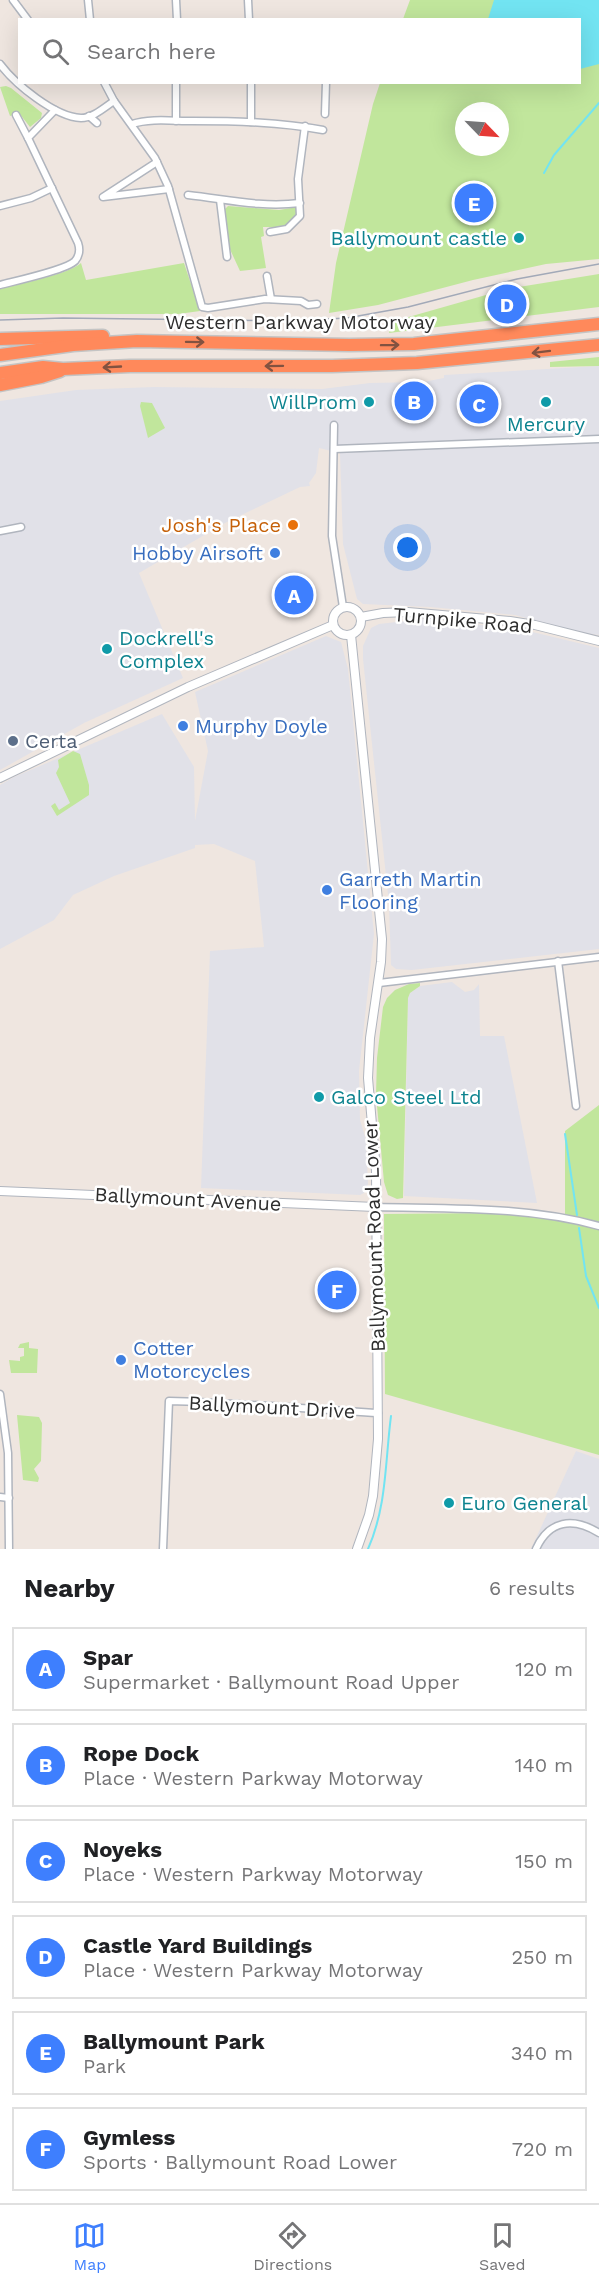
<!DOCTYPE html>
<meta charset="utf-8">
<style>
body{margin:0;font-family:"Work Sans",sans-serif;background:#f6f6f6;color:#202124}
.compass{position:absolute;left:455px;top:102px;width:54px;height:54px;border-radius:50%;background:#fff;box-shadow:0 6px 24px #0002;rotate:115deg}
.you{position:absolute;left:408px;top:548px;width:21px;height:21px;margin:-15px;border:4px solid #fff;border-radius:50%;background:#1a73e8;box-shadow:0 0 0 9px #1a73e833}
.badge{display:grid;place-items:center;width:39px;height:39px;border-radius:50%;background:#3e7ffe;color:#fff;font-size:20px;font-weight:700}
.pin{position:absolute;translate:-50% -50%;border:3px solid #fff;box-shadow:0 2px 6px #0006}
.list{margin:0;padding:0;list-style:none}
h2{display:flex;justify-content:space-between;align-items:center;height:78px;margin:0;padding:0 24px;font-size:26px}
h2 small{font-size:20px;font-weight:400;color:#757577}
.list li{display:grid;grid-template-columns:39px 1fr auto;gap:18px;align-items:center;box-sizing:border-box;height:84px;margin:0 12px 12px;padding:0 12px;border:2px solid #e0e0e0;border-radius:0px}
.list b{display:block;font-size:22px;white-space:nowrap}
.list p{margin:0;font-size:20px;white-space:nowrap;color:#757577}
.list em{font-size:20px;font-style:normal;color:#757577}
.icon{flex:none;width:33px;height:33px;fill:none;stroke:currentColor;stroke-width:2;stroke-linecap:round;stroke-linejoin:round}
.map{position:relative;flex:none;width:599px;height:1549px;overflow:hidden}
.search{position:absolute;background:#fff;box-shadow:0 6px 24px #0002;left:18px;right:18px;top:18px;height:66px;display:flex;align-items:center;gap:15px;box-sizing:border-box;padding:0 21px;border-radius:0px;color:#757577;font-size:22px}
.sheet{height:654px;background:#fff}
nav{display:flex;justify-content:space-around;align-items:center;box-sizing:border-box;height:84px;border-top:2px solid #e0e0e0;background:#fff;font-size:16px;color:#757577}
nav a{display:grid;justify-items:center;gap:3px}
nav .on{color:#3e7ffe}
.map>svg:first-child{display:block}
.industrial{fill:#e1e1e8}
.green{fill:#c1e69c;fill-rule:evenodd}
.water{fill:#72e4f2}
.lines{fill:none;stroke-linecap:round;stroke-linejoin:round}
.stream{stroke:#72e4f2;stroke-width:2}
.minor-casing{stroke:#b0b5be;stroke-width:9}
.tertiary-casing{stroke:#b0b5be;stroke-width:10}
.motorway-casing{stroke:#c4c4c4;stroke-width:15}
.minor{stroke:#fff;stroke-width:6}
.tertiary{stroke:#fff;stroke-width:8}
.motorway{stroke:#ff895b;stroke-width:12}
.tram{stroke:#a2a9b8;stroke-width:1.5}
.oneway{stroke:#825240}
.culture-dot{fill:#0f9aa8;stroke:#fff;stroke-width:2}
.food-dot{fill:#e8710a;stroke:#fff;stroke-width:2}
.shop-dot{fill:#3f7fe0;stroke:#fff;stroke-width:2}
.service-dot{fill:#5c6f8a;stroke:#fff;stroke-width:2}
.labels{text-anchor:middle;stroke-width:5;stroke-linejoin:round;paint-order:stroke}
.culture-label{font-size:20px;fill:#0d838f;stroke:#fff;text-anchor:start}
.street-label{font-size:20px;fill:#2e2e2e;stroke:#fff}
.food-label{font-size:20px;fill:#c56008;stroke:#fff;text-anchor:end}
.shop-label{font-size:20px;fill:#366cbe;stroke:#fff;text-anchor:start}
.service-label{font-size:20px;fill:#4e5e75;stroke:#fff;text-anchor:start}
</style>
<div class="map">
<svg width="599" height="1549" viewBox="0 0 599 1549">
<rect width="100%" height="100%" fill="#efe6e0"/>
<g class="industrial">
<path d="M599,366V635L577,632L515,615L430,607L363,604L357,599L343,544L340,453L319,448L316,473L309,483L310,486L300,487L225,523L139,573L183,678L84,723L0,770V401L76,390L154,387L322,389L370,383L423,382L444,378V375Z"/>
<path d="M423,619L520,629L599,648V949L412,970L396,969L391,965L389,904L363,659V646L371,628L379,624Z"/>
<path d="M326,636L341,642L348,669L374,934L359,1071L360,1120L366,1140L368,1184L364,1193L360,1195L201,1188L210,951L264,947L255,861L214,844L195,845V848L114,876L73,895L54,920L0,949V785L14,777L162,714L194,767L195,821L208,751L195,692Z"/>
<path d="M452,982L465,992L474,990L479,984L480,1036H504L537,1203L404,1196L408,998L410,993L420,986Z"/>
<path d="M576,1451L599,1459V1549H531Z"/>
</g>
<g class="green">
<path d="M410,0H599V259L546,264L473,280L378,305L329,313L336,263L373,104L380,83L580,82V20L403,19ZM464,111H500V147H464Z"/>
<path d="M6,86L11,88L42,113L41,118L30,127L19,113L10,116L0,87Z"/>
<path d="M228,206L279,210L297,207V216L286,227H263L264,236L261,237L266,268L240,271L228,245L225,209Z"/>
<path d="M81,263L86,280L184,263L200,311L178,314H0V289C17,284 70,274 81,263Z"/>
<path d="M599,274V307L389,333L391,322L507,289Z"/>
<path d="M599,357V366L550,367V362Z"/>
<path d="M141,402L152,403L165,428L148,438L140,406Z"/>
<path d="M73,751L80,754L89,785V795L57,816L51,806L55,803L59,810L70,803L56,773L59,767L58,760Z"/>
<path d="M420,983V986L410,993L408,998L403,1198L397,1199L388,1195L384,1182L376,1095L377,1058L383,1007L387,998L395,990L409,984Z"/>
<path d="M599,1105V1455L385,1394L384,1214L495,1213L565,1219V1131Z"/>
<path d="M29,1342V1348L38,1349L37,1373H11L9,1360L20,1361V1357L24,1356V1348H18L20,1344Z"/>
<path d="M17,1415L39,1417L42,1423L41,1461L34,1469L39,1478L38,1482L23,1480Z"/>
</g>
<path class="water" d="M494,0H599V64L580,69V20L488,19Z"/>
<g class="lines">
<g class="stream">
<path d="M544,173L554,155L599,103"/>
<path d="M565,1134L577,1215"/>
<path d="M579,1228L586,1276L599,1308"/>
<path d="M368,1549C387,1506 385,1462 391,1416"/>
</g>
<g class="minor-casing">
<g id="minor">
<path d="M13,0L28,20"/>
<path d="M88,0L90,20"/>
<path d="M176,0L177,20"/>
<path d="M248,0L249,20"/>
<path d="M0,64C15,84 55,117 81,118C93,118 105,107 114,101"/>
<path d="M104,82L114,101L155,158L168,186L202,307L208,308L265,299L301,301L308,305L317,304"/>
<path d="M325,114L326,82"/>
<path d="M16,115L28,138"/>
<path d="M89,116L97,123"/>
<path d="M176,121V82"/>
<path d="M251,122V82"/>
<path d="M132,124C150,118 173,121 192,121C236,121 279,122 323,130"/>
<path d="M157,162L103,197L169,189"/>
<path d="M188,195C226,199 261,208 300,203"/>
<path d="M220,200L227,257"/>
<path d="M0,206L31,198L52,188"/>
<path d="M270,232L287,229L300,216L298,179L305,126"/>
<path d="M267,276L271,299"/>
<path d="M0,285C15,281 66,270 75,261C80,255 80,249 78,243L28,138L55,110"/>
<path d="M334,425L332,536L343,607"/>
<path d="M334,449L599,439"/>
<path d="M0,531L21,527"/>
<path d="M558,961L576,1106"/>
<path d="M379,983L599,957"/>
<path d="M375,1207C449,1209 527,1206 599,1226"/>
<path d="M0,1394L8,1453L9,1549"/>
<path d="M0,1497L9,1498"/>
<path d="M163,1549L169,1401C239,1403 308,1409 378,1413"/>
<path d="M536,1549C549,1520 573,1517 599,1533"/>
</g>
</g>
<g class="tertiary-casing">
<g id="tertiary">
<circle cx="347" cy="621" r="14"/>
<path d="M361,617L383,613L408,612L510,621L535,625L599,641"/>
<path d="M351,635L382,939L381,962L370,1038L368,1078L376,1171L378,1439L373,1496L369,1515L357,1549"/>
<path d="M0,778L188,687L333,625"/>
<path d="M0,1191L375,1207"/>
</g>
</g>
<g class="motorway-casing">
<g id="motorway">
<path d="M0,339L103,336"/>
<path d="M0,355L73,345L137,341L349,345L414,344L599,324"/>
<path d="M0,373L43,367L63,369L130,366H332L417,363L599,345"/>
<path d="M0,385L41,377L60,371"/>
</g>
</g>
<use href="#minor" class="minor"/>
<use href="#tertiary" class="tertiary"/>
<use href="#motorway" class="motorway"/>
<path class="tram" d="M0,320L63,318L287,321L347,318L408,307L517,279L599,264"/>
</g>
<defs><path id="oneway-shaft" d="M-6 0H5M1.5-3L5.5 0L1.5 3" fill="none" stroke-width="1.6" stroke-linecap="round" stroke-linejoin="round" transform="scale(1.5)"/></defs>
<g class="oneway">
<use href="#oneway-shaft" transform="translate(195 342) rotate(1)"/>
<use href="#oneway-shaft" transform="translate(390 345) rotate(-1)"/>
<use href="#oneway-shaft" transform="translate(541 352) rotate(173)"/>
<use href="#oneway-shaft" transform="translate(274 366) rotate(179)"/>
<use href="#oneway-shaft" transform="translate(112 367) rotate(177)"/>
</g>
<g class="culture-dot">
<circle cx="519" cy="238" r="6"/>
<circle cx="369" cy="402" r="6"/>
<circle cx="546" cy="402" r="6"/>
<circle cx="107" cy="649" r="6"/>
<circle cx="319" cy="1097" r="6"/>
<circle cx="449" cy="1503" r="6"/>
</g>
<circle class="food-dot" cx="293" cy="525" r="6"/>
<g class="shop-dot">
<circle cx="275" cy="553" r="6"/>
<circle cx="183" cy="726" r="6"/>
<circle cx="327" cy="890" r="6"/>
<circle cx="121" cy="1360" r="6"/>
</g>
<circle class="service-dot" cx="13" cy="741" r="6"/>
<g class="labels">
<g class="culture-label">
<text x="507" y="245" text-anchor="end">Ballymount castle</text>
<text x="357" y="409" text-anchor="end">WillProm</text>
<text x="546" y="431" text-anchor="middle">Mercury</text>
<text x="119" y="645">Dockrell's<tspan x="119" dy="23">Complex</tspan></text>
<text x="331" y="1104">Galco Steel Ltd</text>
<text x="461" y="1510">Euro General</text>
</g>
<g class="street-label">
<text x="300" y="329">Western Parkway Motorway</text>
<text transform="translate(463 620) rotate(5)" y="7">Turnpike Road</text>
<text transform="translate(188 1199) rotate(3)" y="7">Ballymount Avenue</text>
<text transform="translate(374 1236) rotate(-92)" y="7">Ballymount Road Lower</text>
<text transform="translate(272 1407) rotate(3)" y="7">Ballymount Drive</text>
</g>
<g class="food-label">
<text x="281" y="532">Josh's Place</text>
</g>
<g class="shop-label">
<text x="263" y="560" text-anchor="end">Hobby Airsoft</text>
<text x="195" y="733">Murphy Doyle</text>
<text x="339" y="886">Garreth Martin<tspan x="339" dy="23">Flooring</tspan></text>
<text x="133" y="1355">Cotter<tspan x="133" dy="23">Motorcycles</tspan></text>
</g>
<g class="service-label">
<text x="25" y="748">Certa</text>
</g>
</g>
</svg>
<svg class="compass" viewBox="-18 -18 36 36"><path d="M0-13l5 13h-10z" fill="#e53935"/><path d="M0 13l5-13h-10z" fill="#757577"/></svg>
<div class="you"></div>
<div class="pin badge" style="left:294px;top:595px">A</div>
<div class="pin badge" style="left:414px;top:401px">B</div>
<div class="pin badge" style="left:479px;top:404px">C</div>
<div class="pin badge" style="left:507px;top:304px">D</div>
<div class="pin badge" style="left:474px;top:203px">E</div>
<div class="pin badge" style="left:337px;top:1290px">F</div>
<div class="search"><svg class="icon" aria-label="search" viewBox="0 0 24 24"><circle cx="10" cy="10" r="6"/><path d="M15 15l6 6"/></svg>Search here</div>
</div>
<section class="sheet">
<h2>Nearby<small>6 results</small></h2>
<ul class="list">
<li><span class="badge">A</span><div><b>Spar</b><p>Supermarket · Ballymount Road Upper</p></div><em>120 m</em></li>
<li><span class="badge">B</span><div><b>Rope Dock</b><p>Place · Western Parkway Motorway</p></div><em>140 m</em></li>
<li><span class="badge">C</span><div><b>Noyeks</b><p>Place · Western Parkway Motorway</p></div><em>150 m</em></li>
<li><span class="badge">D</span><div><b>Castle Yard Buildings</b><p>Place · Western Parkway Motorway</p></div><em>250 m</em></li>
<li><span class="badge">E</span><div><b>Ballymount Park</b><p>Park</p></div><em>340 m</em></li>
<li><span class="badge">F</span><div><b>Gymless</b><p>Sports · Ballymount Road Lower</p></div><em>720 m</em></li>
</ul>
</section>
<nav>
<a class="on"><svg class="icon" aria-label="map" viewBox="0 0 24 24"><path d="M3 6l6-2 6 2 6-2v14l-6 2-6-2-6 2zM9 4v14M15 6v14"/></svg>Map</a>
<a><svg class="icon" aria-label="directions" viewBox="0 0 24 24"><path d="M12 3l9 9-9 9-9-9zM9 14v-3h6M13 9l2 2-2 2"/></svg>Directions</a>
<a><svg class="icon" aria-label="saved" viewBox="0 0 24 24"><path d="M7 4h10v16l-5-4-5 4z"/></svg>Saved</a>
</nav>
